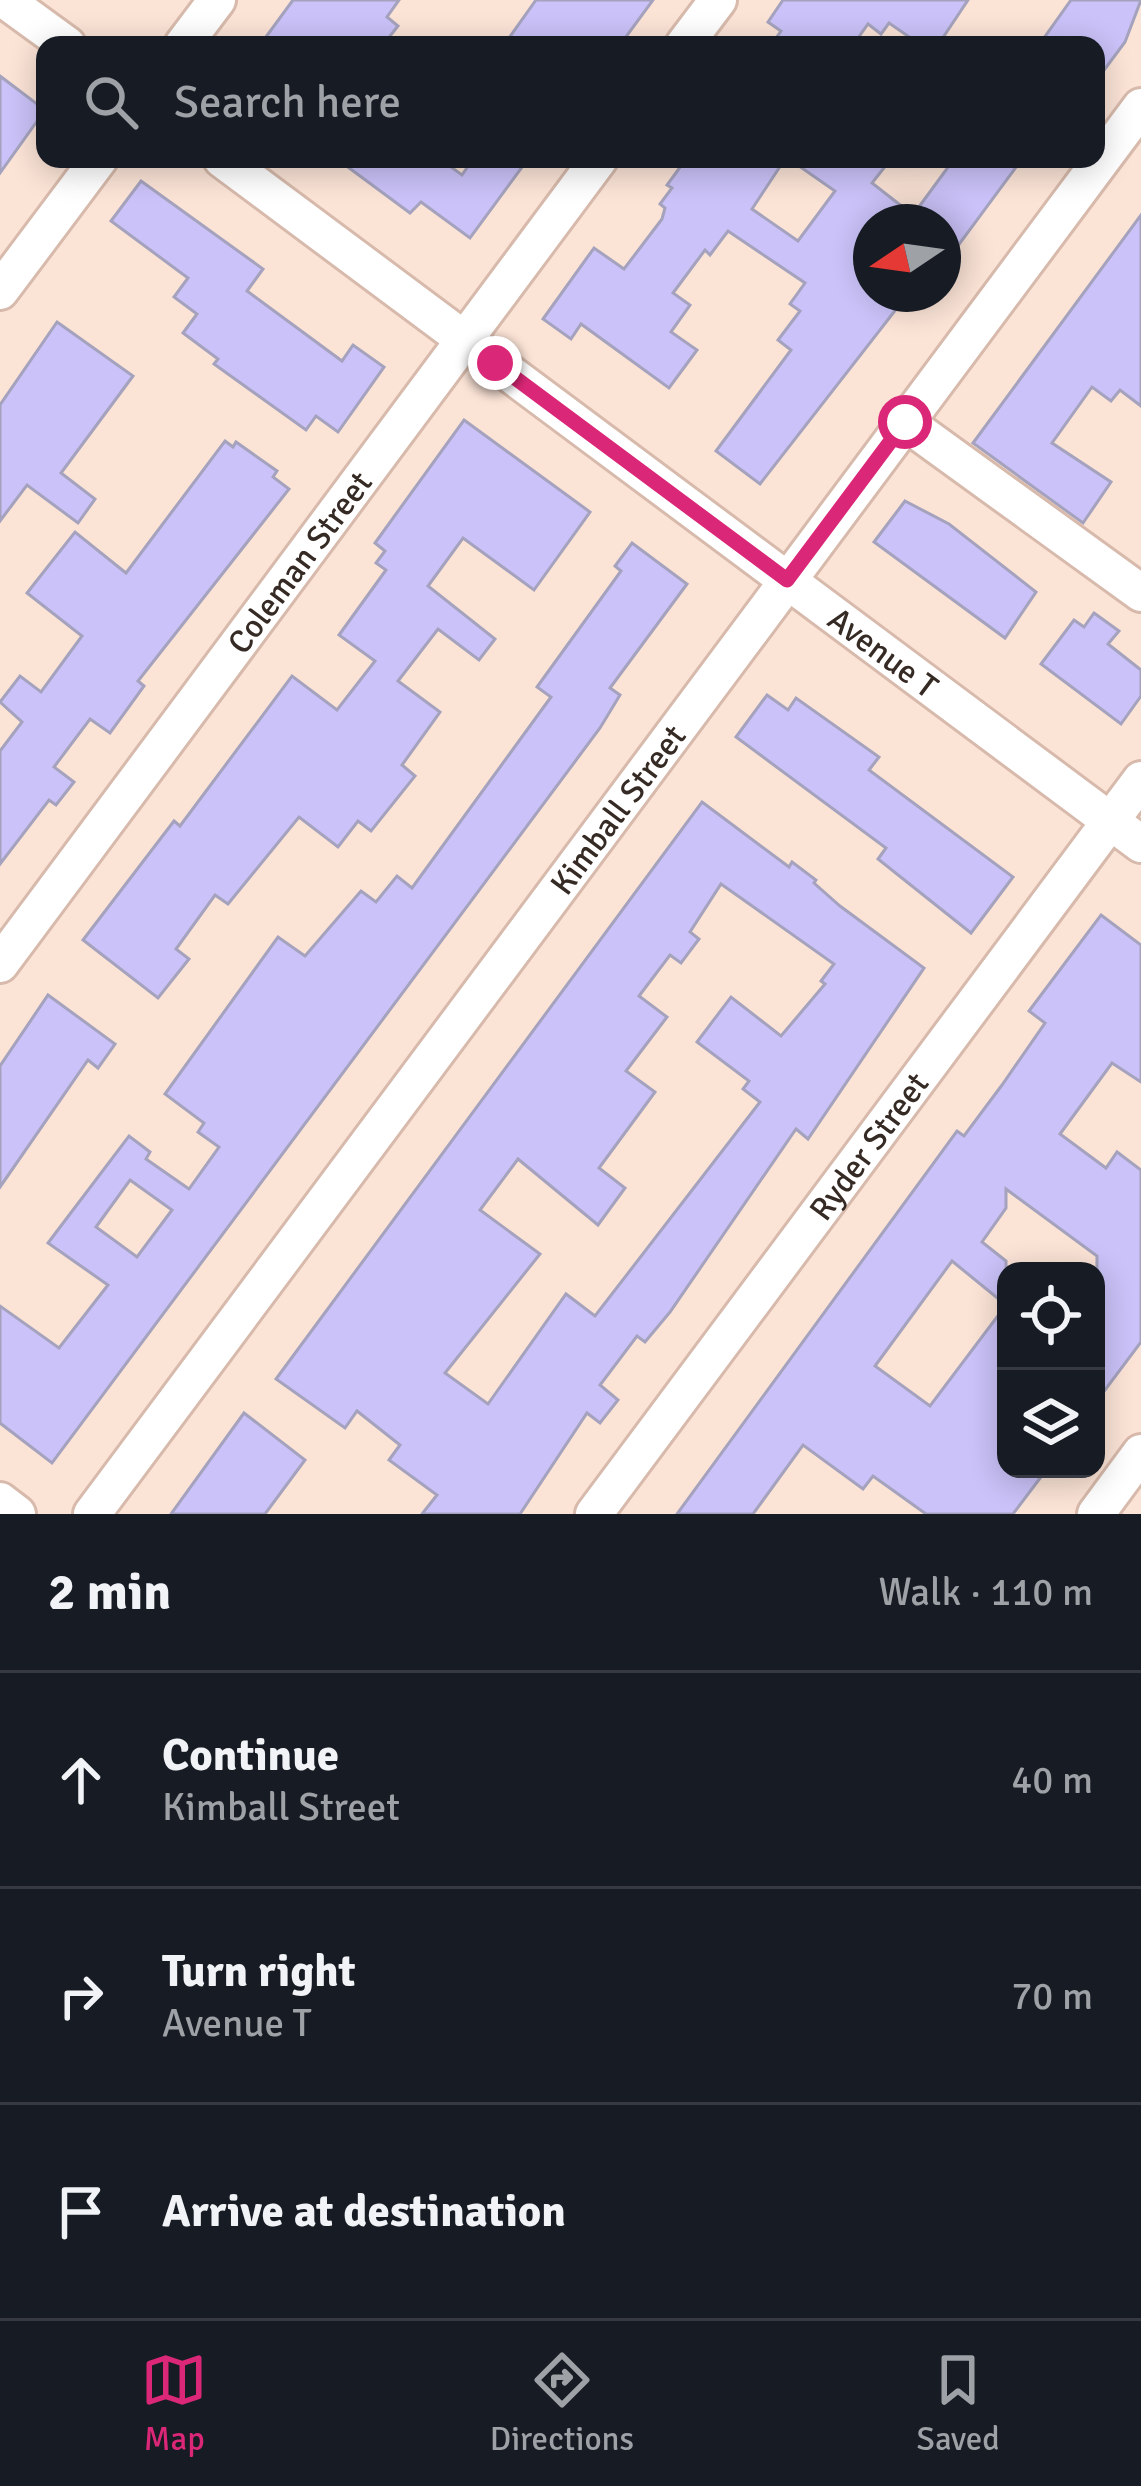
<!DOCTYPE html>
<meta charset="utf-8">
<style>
body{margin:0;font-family:Signika,sans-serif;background:#242831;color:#f1f3f6}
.controls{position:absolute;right:36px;bottom:36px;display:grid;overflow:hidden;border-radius:24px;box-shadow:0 6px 30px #0003}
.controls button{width:108px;height:108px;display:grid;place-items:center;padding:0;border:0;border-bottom:3px solid #363941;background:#171b24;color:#f1f3f6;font:60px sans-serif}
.compass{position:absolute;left:853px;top:204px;width:108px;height:108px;border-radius:50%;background:#171b24;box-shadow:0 6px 30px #0003;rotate:257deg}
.stop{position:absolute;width:36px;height:36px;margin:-27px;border:9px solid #db2777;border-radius:50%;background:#fff}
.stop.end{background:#db2777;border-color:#fff;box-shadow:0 3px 12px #0008}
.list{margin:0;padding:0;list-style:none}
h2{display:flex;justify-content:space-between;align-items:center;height:156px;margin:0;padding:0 48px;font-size:51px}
h2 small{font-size:39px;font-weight:400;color:#9ea1a6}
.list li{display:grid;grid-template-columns:78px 1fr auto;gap:36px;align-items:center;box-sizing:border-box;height:216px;padding:0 48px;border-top:3px solid #363941}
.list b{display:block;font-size:45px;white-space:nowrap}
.list p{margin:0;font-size:39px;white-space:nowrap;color:#9ea1a6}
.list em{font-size:39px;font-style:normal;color:#9ea1a6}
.icon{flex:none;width:66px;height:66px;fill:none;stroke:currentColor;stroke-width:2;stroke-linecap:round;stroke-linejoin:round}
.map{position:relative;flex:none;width:1141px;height:1514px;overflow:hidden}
.search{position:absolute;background:#171b24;box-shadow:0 6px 30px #0003;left:36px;right:36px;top:36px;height:132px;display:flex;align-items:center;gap:30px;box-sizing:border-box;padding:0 42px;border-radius:24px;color:#9ea1a6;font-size:45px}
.sheet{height:804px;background:#171b24}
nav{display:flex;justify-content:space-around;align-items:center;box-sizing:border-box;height:168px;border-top:3px solid #363941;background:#171b24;font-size:33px;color:#9ea1a6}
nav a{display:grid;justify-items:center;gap:6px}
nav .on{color:#db2777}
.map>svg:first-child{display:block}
.building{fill:#cac2f8;stroke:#a5a2bd;stroke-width:3;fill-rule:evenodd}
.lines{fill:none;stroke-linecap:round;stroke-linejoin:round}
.minor-casing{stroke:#d7baab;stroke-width:42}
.minor{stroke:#fff;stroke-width:36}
.route{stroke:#db2777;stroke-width:15}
.labels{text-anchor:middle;stroke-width:9;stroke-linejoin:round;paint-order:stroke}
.street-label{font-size:33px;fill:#362a24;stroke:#fbe3d6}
</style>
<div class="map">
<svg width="1141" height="1514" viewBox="0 0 1141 1514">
<rect width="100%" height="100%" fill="#fbe3d6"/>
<g class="building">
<path d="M293,0H399L387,17L398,26L383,45H260Z"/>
<path d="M536,0H653L620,45H504Z"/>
<path d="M783,0H968L938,45H921L889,23L881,34L868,24L853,45H771L781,31L768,22Z"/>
<path d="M1071,0H1141L1125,42L1096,81V45H1039Z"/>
<path d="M0,76L45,110L0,173Z"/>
<path d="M337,159H440L462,175L473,159H528L470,238L421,202L410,213Z"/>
<path d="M686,159H785L752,209L798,241L835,191L789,159H891L872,183L913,215L954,159H1022L943,266V222H871V294H908L760,484L716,451L791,350L778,340L800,311L790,304L805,283L728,231L710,255L705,250L673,293L690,305L671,332L697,350L669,388L581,324L571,339L543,319L594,248L624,269L662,219L665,208L660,204L672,188L667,185Z"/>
<path d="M141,181L263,269L247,291L342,361L353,345L384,367L338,432L316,416L306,430L214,364L218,359L183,333L197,314L174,297L188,278L111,221Z"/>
<path d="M1141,215V406L1120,390L1111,401L1092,387L1052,443L1111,482L1083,523L973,443Z"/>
<path d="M57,322L133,376L61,473L95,499L78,523L27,485L0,521V405Z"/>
<path d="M464,420L590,512L534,590L463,538L428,586L495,639L479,660L438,629L398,681L440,712L402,765L415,776L371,831L358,821L338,847L299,817L228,904L215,895L176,949L189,959L158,998L83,940L174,821L180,826L292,676L337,710L375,661L339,635L386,570L376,563L385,551L375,543Z"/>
<path d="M225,441L233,447L236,442L277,471L273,477L289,489L138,681L144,686L110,733L90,719L54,767L74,782L56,805L49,800L0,864V751L22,722L0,702L20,676L41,692L82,636L27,593L75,532L126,573Z"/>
<path d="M905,501L949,524L1036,592L1005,638L874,542Z"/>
<path d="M632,543L687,584L610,688L620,695L600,728L52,1463L0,1423V1306L59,1348L108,1285L48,1243L129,1136L150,1152L146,1159L189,1189L219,1147L198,1132L204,1123L165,1094L278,937L305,956L361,891L376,902L397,876L412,888L551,697L537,687L621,571L615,566ZM130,1180L172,1210L137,1257L96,1227Z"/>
<path d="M1094,613L1119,631L1108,644L1141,670V696L1121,724L1041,664L1074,620L1084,627Z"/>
<path d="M767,695L788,710L796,698L879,757L869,770L1013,877L971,933L878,859L886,848L736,737Z"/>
<path d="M702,802L789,867L792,862L816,880L814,883L840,906L924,968L808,1139L796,1129L670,1312L645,1342L637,1336L600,1385L618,1400L600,1423L587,1413L520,1514H422L437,1495L389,1460L400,1445L357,1411L345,1428L276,1379ZM721,884L834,964L821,981L825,984L781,1036L731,997L697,1042L749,1081L743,1089L760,1102L595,1316L566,1294L488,1404L445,1373L540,1254L480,1210L518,1159L598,1225L625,1188L599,1168L655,1092L626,1071L667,1017L639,996L670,955L681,963L699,939L690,932Z"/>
<path d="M1101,915L1141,945V1082L1112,1063L1060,1134L1106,1168L1117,1152L1141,1170V1342L1096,1402L1097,1256L1006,1189V1208L982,1242L1006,1261V1305L952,1261L875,1366L930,1406L1006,1305V1469H1047L1013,1514H926L873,1476L863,1489L803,1445L753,1514H677L957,1131L964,1136L1002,1085L1045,1023L1029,1011Z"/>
<path d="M48,995L115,1044L98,1068L88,1060L0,1187V1066Z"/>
<path d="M244,1413L305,1460L265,1514H171Z"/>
</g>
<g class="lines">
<g class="minor-casing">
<g id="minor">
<path d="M5,0L67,45"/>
<path d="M183,45L217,0"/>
<path d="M684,45L718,0"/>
<path id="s1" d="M222,159L1141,844"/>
<path d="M0,291L99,159"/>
<path d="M905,422L1141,593"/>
<path id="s2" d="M0,964L599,159"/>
<path d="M0,1501L17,1514"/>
<path id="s3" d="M92,1514L1141,107"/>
<path id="s4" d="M594,1514L1141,780"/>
<path d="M1096,1514L1141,1453"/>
</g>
</g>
<use href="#minor" class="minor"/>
</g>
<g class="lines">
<path class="route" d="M495,363L787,580L905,422"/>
</g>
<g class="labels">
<g class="street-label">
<text dy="12" stroke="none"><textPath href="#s2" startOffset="501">Coleman Street</textPath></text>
<text dy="12" stroke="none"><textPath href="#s1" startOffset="825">Avenue T</textPath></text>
<text dy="12" stroke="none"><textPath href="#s3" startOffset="879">Kimball Street</textPath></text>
<text dy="12" stroke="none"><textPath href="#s4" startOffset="459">Ryder Street</textPath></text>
</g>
</g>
</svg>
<div class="controls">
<button><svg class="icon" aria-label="locate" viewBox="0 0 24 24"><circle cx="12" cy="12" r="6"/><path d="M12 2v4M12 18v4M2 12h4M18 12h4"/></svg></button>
<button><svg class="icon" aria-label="layers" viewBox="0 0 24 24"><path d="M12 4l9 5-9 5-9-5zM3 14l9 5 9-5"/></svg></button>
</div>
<svg class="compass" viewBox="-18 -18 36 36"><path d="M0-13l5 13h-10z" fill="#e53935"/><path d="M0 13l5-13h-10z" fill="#9ea1a6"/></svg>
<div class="stop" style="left:905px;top:422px"></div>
<div class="stop end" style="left:495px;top:363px"></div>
<div class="search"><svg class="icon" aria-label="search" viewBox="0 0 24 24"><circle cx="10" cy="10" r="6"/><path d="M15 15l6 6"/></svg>Search here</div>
</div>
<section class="sheet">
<h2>2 min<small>Walk · 110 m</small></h2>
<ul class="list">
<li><svg class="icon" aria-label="ahead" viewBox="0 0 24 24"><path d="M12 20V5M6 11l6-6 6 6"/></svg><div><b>Continue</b><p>Kimball Street</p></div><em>40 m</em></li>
<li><svg class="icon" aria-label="right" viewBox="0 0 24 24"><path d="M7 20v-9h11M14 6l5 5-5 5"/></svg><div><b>Turn right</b><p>Avenue T</p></div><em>70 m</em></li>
<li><svg class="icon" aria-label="arrive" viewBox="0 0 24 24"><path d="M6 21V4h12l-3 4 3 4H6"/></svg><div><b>Arrive at destination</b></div></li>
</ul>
</section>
<nav>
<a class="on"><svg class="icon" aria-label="map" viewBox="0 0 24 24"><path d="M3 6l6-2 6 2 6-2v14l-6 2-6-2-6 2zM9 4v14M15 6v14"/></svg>Map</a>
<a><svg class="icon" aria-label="directions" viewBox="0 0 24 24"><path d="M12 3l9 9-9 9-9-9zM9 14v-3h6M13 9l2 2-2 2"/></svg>Directions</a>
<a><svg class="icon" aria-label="saved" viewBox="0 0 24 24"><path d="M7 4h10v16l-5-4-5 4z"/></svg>Saved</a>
</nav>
